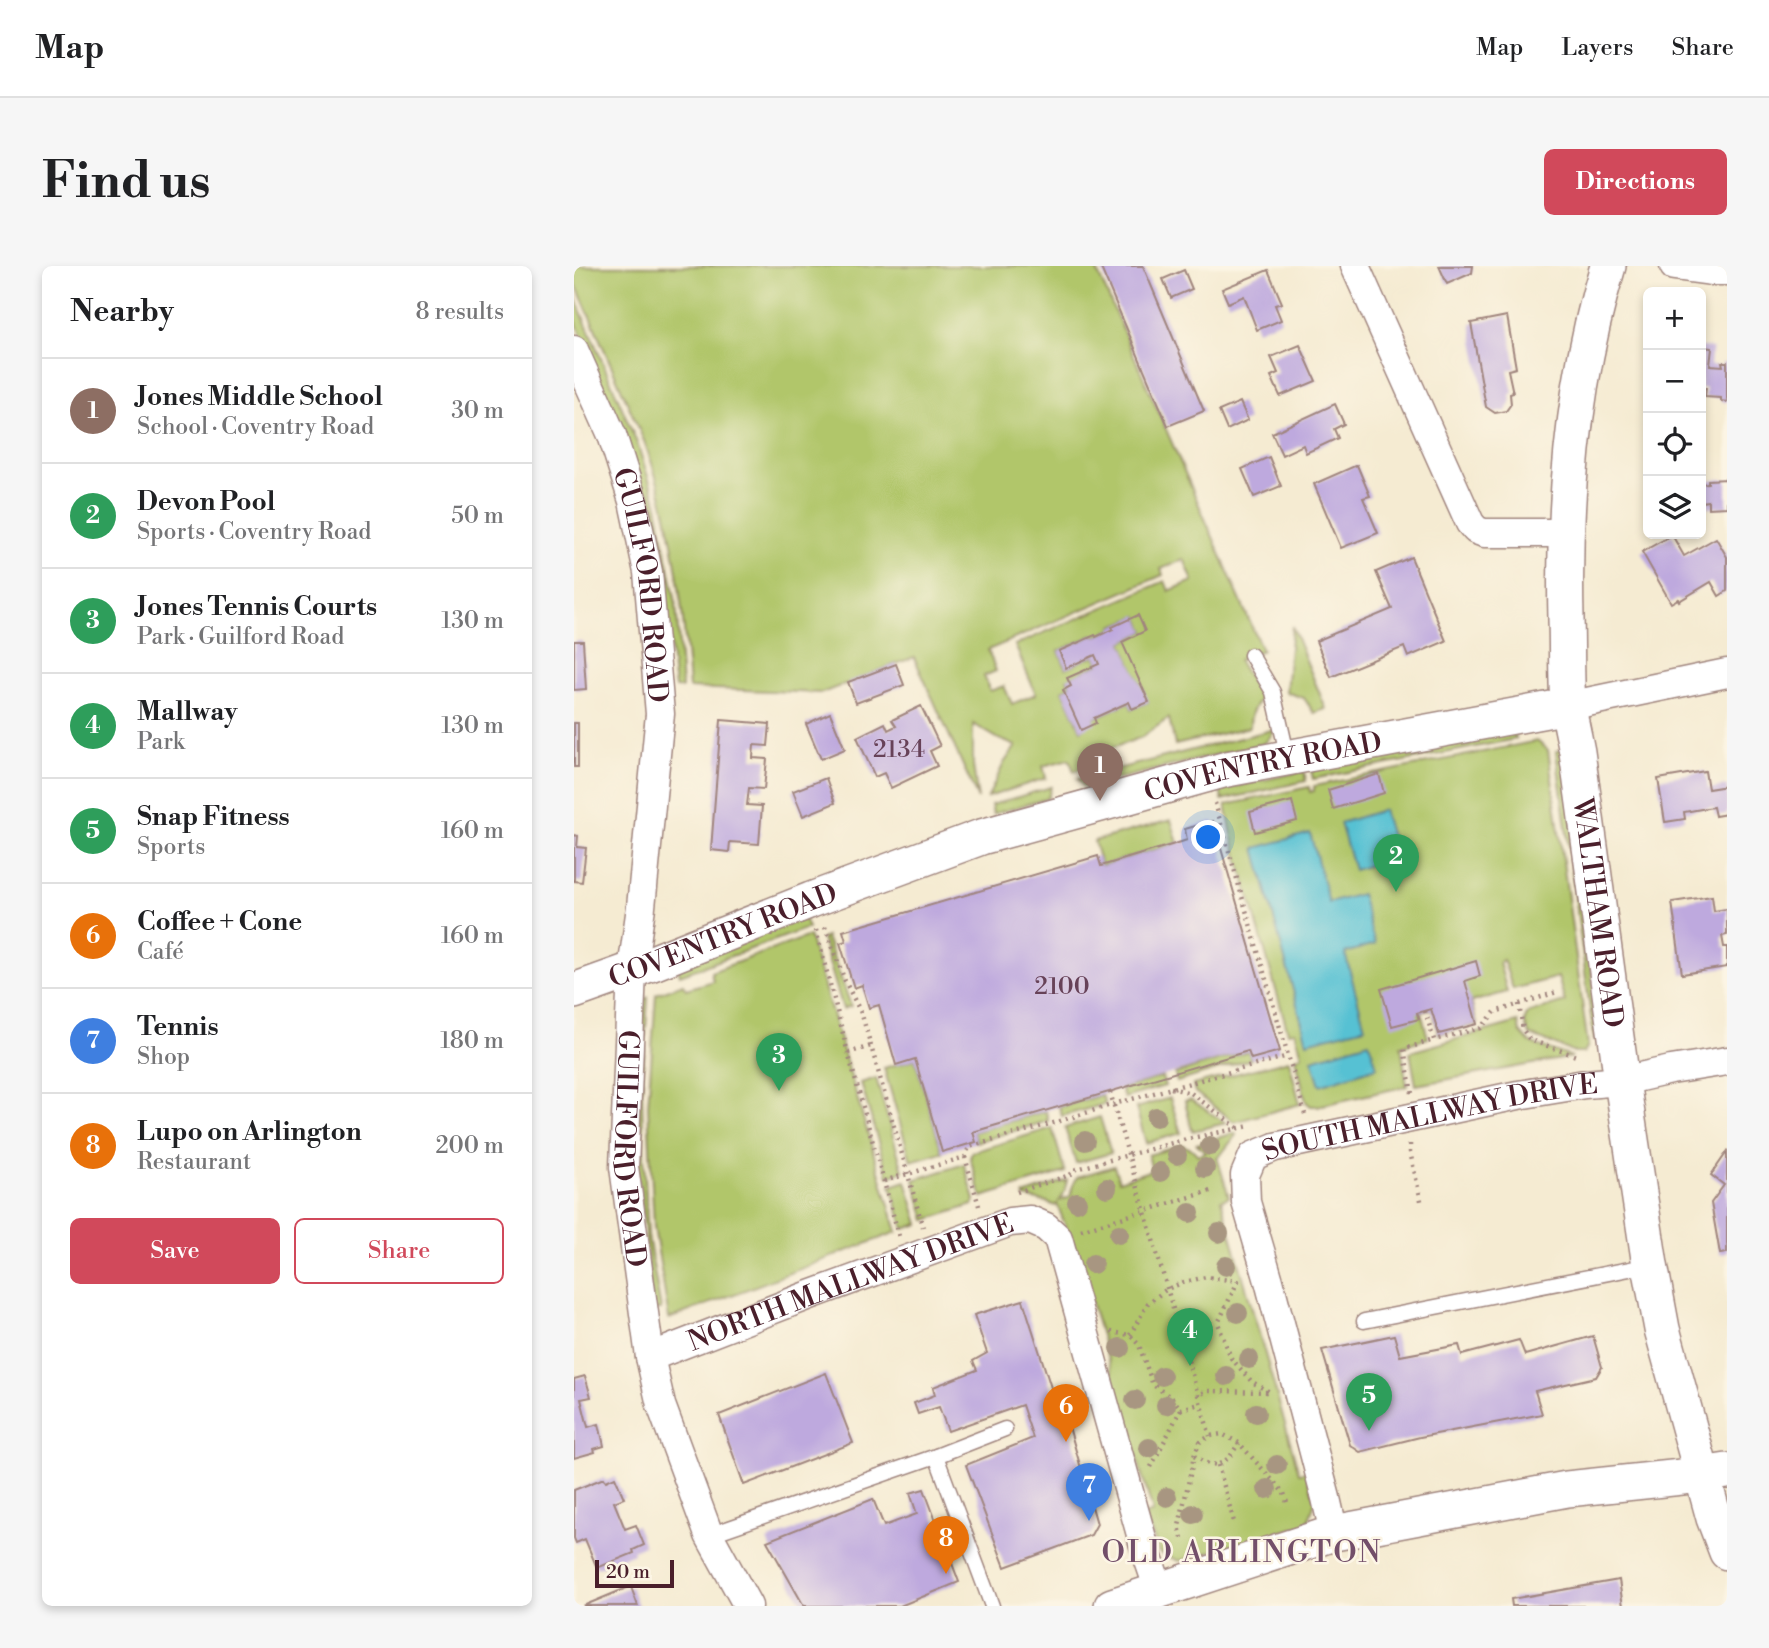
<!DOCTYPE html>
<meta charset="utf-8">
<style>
body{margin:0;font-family:"Libre Bodoni",serif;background:#f6f6f6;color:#202124}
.controls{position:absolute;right:21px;top:21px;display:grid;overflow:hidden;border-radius:10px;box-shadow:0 4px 10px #0003}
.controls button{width:63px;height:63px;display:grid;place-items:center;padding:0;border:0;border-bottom:2px solid #e0e0e0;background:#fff;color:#202124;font:35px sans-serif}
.scale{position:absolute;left:21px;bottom:18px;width:79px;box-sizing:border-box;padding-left:7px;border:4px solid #4a1f2b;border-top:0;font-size:19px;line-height:24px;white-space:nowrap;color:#4a1f2b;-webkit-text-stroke:5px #fcf5e5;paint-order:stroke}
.you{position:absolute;left:635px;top:572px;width:24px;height:24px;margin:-18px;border:5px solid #fff;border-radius:50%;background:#1a73e8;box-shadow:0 0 0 10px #1a73e833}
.badge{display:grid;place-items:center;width:46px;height:46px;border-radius:50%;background:#d1495b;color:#fff;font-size:23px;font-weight:700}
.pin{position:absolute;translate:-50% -58px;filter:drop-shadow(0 2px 4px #0008)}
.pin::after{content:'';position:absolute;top:37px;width:24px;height:21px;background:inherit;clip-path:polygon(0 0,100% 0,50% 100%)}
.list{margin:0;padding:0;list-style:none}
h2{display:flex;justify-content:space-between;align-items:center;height:91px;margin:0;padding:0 28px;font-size:30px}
h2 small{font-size:23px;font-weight:400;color:#757577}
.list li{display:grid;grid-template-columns:46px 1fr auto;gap:21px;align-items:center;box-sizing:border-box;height:105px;padding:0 28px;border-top:2px solid #e0e0e0}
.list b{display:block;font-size:26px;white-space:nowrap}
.list p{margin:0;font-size:23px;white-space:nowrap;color:#757577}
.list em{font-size:23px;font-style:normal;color:#757577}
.actions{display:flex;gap:14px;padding:21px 28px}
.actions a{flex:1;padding:16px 0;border:2px solid #d1495b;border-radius:10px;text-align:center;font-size:24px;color:#d1495b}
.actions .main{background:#d1495b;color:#fff}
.icon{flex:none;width:38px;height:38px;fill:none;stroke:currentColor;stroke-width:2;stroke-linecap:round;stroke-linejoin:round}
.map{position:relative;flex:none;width:1153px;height:1340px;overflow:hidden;border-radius:10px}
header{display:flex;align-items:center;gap:42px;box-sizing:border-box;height:98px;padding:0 35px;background:#fff;border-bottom:2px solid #e0e0e0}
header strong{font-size:33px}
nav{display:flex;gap:38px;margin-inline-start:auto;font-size:24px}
.intro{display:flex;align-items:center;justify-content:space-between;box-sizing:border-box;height:168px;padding:0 42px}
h1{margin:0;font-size:49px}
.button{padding:18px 32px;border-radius:10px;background:#d1495b;color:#fff;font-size:24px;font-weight:700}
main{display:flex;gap:42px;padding:0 42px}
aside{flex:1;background:#fff;border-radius:10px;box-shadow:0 4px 10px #0003}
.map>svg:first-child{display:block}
.green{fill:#b1c66a;stroke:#7e724a;stroke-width:2;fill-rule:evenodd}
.water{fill:#57c1d3;stroke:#50707f;stroke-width:2}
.building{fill:#bea9de}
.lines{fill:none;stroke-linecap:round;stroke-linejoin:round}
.service-casing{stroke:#a0857e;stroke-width:17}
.minor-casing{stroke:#a0857e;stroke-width:31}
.tertiary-casing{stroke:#a0857e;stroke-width:38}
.path{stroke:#a0857e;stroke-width:4.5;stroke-dasharray:2 5;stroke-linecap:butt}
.service{stroke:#fff;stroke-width:14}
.minor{stroke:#fff;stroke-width:28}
.tertiary{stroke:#fff;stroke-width:35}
.tree{fill:#a89681}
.labels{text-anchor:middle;stroke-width:5;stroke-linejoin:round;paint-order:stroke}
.number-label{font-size:24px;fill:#674258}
.street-label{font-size:28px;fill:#4a1f2b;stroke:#fcf5e5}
.neighbourhood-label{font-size:30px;letter-spacing:2px;fill:#734f6a;stroke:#fcf5e5}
</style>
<header>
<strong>Map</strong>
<nav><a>Map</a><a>Layers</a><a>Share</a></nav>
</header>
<div class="intro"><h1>Find us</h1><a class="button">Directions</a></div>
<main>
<aside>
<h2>Nearby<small>8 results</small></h2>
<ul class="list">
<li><span class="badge" style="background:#8d6e63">1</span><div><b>Jones Middle School</b><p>School · Coventry Road</p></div><em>30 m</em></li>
<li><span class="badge" style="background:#2e9e5b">2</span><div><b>Devon Pool</b><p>Sports · Coventry Road</p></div><em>50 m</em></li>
<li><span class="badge" style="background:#2e9e5b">3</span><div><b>Jones Tennis Courts</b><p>Park · Guilford Road</p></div><em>130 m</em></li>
<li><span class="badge" style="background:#2e9e5b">4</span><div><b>Mallway</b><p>Park</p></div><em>130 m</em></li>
<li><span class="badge" style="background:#2e9e5b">5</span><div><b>Snap Fitness</b><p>Sports</p></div><em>160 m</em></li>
<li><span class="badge" style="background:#e8710a">6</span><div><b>Coffee + Cone</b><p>Café</p></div><em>160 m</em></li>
<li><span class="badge" style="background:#3f7fe0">7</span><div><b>Tennis</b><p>Shop</p></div><em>180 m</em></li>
<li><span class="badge" style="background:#e8710a">8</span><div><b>Lupo on Arlington</b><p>Restaurant</p></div><em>200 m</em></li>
</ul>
<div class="actions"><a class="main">Save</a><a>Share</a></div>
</aside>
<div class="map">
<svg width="1153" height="1340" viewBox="0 0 1153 1340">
<rect width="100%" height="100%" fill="#fcf5e5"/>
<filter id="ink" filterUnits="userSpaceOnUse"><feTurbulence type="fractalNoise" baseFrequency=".0143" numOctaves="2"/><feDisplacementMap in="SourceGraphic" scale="14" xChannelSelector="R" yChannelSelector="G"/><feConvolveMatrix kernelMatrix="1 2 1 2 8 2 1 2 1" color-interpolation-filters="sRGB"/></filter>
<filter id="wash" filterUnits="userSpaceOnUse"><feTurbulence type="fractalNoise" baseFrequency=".00686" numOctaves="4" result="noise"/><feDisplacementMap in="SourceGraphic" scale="28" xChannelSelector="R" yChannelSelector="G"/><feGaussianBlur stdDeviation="1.57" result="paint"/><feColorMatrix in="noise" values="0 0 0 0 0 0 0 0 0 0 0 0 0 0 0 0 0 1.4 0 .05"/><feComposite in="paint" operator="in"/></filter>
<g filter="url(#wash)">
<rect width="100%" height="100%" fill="#f5ebd2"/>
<g class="green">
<path d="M0,0H521L688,384L664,394L687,432C679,441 676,449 676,461L601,479L595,452L568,471L533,484L536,495L500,505L495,493L469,500L472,512L414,531L430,497L442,480L425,473L399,458V500L404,533L340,391L248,427L115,422C109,339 100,254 70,175L0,14ZM610,293L619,315L595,325L591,315L441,379L462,428L438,438L430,420L416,425L410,410L422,405L414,384L589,309L587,303ZM564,350L571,365L548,376L574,436L558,443L555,436L520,452L507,464L489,424L497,420L493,413L525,398L521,389L492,402L485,385L520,369L522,371L539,363V360Z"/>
<path d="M0,29L63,177L82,235L102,337L108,422H101L93,350L79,269L29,122L0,52Z"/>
<path d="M718,360L752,443L740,447L730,432L712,426Z"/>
<path d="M702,463L691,477L510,521L503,513Z"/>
<path d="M940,463L942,473L739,513L737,504Z"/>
<path d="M963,475L974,484L1014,780L1009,787H1002L956,769C952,761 947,755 955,747L991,736L984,711L939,723L929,694L925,696L933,726L897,736L903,758L865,768L858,743L847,746L854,772L827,780L833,820L744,840H737L732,836L722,792L728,789L721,765L714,766L658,570L652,539L735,521L736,526L740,525V520Z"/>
<path d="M989,484L1026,774H1020L982,485Z"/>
<path d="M730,505L732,515L648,534L646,524Z"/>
<path d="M477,521L474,532L419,548L417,539Z"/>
<path d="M597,554L604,577L527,600L520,575Z"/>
<path d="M229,650L234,662L106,709L103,698Z"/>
<path d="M235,670L323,966L95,1053L80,961L74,840L82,728L109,718L112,723L139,715L137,706Z"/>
<path d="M252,671L277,740L269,743L248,673Z"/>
<path d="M74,731L68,826L69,871L74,970L87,1044H79L63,895L68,734Z"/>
<path d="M944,756L946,766L956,777L998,791L842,819L836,786Z"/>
<path d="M674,785L677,793L603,816L601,808Z"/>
<path d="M341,793L368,886L337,895L310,802Z"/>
<path d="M715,794L726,838L660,856L621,826L619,819Z"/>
<path d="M588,811L591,820L550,832L547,823Z"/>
<path d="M302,812L329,905L314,910L287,817Z"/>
<path d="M528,829L531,838L488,850L485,841Z"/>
<path d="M596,832L607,867L572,877L562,842Z"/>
<path d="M617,834L652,857L618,865L611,835Z"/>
<path d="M472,845L474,855L402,876L399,866Z"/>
<path d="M526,851L537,887L502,897L491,862Z"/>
<path d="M478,862L491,906L408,931L396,892L398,886Z"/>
<path d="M661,867L662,869L646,890L643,891L655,931L647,934L725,1207L732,1206L741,1235L734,1258L605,1295L586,1287L570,1249L579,1246L505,995L483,938L481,940L473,936L450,931V929L493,914L490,927L485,935L496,931L500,915L504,911L540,900L545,915L578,904L574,889L608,879L618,883L624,889L632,886L623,878Z"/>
<path d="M390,898L401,934L399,939L352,954L340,914Z"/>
<path d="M332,915L345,958L330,963L317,920Z"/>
</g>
<g class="water">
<path d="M809,544L823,591L780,604L766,557Z"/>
<path d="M736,567L755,637L787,628L801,678L771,687L791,761L733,776L681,582Z"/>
<path d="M795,776L803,801L746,819L738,793Z"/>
</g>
<g id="blocks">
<g class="building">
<path d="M526,0H569L630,145L594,160Z"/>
<path d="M865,0H899L898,7L873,18Z"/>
<path d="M610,4L618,23L597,32L589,13Z"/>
<path d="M694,4L708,37L701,39L707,54L683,64L670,30L654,37L648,23Z"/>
<path d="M933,50L942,102L934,104L939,127L936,128L937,138L932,145L921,147L912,141L897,57Z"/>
<path d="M726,79L742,115L706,130L697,110L704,107L697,91Z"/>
<path d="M1127,81L1138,82L1136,99L1149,100L1148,96H1153V136L1147,135V132L1131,131L1132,122H1127Z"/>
<path d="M666,136L674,154L653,164L645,145Z"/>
<path d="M761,138L770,158L760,163L764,172L732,187L729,179L708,189L698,167Z"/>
<path d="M695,191L707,220L680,231L668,203Z"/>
<path d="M783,199L796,230L789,232L804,267L767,282L740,218Z"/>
<path d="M1153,213V241L1134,242V235L1127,236V218L1134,217V214Z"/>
<path d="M1098,269L1110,290L1142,272L1153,291V325L1145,330L1137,316L1105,335L1104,333L1097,337L1068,286Z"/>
<path d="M837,291L872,375L834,391L830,381L757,411L742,375L818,343L802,306Z"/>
<path d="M564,349L571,365L548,376L575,436L558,443L555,436L520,452L522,457L507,464L489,424L497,420L493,412L525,398L521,389L492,402L485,385L521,369L522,371L539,363L538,361Z"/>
<path d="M0,375H9L12,423L0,424Z"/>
<path d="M322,398L330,419L282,437L274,416Z"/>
<path d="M347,440L366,480L356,485L363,500L317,522L310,507L301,511L283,471L311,457L314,464L322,460L318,454Z"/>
<path d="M256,447L271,483L247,493L232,458Z"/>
<path d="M147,454L196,458L194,480L180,479L179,492L193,493L190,523L175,522L173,539L188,540L185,578L156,576L155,586L137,584Z"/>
<rect x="0" y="457" width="4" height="44"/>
<path d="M1131,505L1134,523L1153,520V548L1141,550L1139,541L1110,546L1111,553L1091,556L1084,513Z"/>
<path d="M805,508L810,527L759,543L754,524Z"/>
<path d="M252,512L261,537L229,550L219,525Z"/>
<path d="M718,535L723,555L681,566L676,546Z"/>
<path d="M639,555L706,785L677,793L674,785L399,866L402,876L368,886L341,793L322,799L305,739L295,742L288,719L280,722L266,677L272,675L269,665L524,590L527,600L604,577L613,574L611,563Z"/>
<path d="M0,569L4,570L3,581L12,582L8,616L0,615Z"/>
<path d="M1138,630L1140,645L1153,643V669L1148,670L1150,681H1153V701L1108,708L1098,636Z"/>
<path d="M902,695L906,710L891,715L903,758L865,768L857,743L843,747L845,753L818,760L807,723Z"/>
<path d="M1153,886V987L1146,988L1137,937L1150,919L1137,909Z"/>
<path d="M449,1034L479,1128L485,1126L523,1258L517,1269L431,1301L392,1199L459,1172L448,1139L374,1165L365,1141L344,1148L340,1137L361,1129L359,1121L403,1104L399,1095L413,1087L400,1049Z"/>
<path d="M820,1069L826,1090L885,1079L888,1089L945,1074L951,1089L1019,1070L1028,1101L1022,1111L961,1125L968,1148L846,1171L786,1186L776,1179L748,1084Z"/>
<path d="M252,1107L279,1177L170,1219L145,1149Z"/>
<path d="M11,1110L17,1131L7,1133L14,1161L25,1158L30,1180L20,1183L21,1186L0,1192V1113Z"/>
<path d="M41,1211L50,1232L40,1236L51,1263L62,1259L70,1279L59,1284L60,1287L23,1302L11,1273L2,1277L0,1272V1224L30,1212L32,1215Z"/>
<path d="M350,1223L385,1316L326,1340H230L193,1275L299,1233L310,1260L343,1248L336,1227Z"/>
<path d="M1045,1314L1049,1340H938L937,1333Z"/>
<path d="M57,1321L64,1340H9L50,1323Z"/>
</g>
</g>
</g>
<g filter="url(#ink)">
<use href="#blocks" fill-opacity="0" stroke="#a0857e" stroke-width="2"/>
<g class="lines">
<g class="service-casing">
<g id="service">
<path d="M677,389L699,426L714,492"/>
<path d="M790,1055L1076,999"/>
<path d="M362,1190L418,1340"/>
<path d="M135,1269L362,1190L431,1163"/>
</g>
</g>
<g class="minor-casing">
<g id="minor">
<path d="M781,0L896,257L902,264L910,267H991"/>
<path d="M1100,0L1137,5H1153"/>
<path id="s1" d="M0,84L38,169L59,235L74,306L86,448L67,641L58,704L50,901L76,1091L87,1139L135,1269L174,1340"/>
<path d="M994,440L1153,407"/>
<path id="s2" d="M76,1091L236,1029L436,956L456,954L472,961L484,972L571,1283L585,1324"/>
<path id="s3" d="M760,1267L752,1232L695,1015L672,936L671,909L679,890L701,881L944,829L1011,818L1048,815L1097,804L1153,795"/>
</g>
</g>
<g class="tertiary-casing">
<g id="tertiary">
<path id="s4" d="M1034,0C999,115 989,233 992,353C993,381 992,410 994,439C996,454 1000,470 1003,486L1048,815L1076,999L1088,1063L1140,1252L1153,1286"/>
<path id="s5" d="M0,725L81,696L237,634L407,571L653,503L994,440"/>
<path d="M538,1340L760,1267L993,1223L1127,1209L1153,1205"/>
</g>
</g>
<g class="path">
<path d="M641,537L731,848"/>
<path d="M251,661L271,715L288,749L349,961"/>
<path d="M242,664L274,787L325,970"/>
<path d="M945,738L949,764L956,774L1005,791"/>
<path d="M851,745L860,774L907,762L921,746L983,726"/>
<path d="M274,787L297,780"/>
<path d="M597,822L617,827L665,863"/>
<path d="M536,826L636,1170"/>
<path d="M838,827L830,783L860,774"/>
<path d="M836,878V886L848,939"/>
<path d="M391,891L405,940"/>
<path d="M310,915L391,891L395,881L483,856L540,838L714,790"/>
<path d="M443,926L496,909L503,903L613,873L676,860"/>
<path d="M507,964L640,924"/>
<path d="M537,1066L556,1069L565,1079L579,1119L598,1132L607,1143L626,1138"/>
<path d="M556,1069L574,1037L593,1023L610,1016L632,1011L664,1015L644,1057L657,1092L678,1116L696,1126L635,1125L623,1129"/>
<path d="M620,1190L632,1197L644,1199L655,1192L665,1177"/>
<path d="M644,1199L660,1256"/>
<path d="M577,1201L607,1143"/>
<path d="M608,1272L605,1260L620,1190L626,1176L636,1170L648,1168L665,1177L710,1227L714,1240"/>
</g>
<use href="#service" class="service"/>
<use href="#minor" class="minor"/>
<use href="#tertiary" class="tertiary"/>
</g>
<g class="tree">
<circle cx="582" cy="851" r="10"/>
<circle cx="511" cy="875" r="10"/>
<circle cx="636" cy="880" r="10"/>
<circle cx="603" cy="889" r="10"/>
<circle cx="631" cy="902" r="10"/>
<circle cx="586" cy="906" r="10"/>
<circle cx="533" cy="922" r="10"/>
<circle cx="503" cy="936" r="10"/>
<circle cx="616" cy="947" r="10"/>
<circle cx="645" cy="967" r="10"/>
<circle cx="545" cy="968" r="10"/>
<circle cx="519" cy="998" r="10"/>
<circle cx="652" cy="1000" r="10"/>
<circle cx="664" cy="1047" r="10"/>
<circle cx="546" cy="1082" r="10"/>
<circle cx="675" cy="1093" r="10"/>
<circle cx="588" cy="1110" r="10"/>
<circle cx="652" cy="1110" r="10"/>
<circle cx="561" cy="1134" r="10"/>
<circle cx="592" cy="1139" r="10"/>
<circle cx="682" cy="1147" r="10"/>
<circle cx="575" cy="1182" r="10"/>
<circle cx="703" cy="1199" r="10"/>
<circle cx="693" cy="1223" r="10"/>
<circle cx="593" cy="1231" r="10"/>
<circle cx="619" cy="1248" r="10"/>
</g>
</g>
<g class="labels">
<g class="number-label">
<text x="325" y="491">2134</text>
<text x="488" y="728">2100</text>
</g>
<g class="street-label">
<text dy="10" stroke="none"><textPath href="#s1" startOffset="247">GUILFORD ROAD</textPath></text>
<text dy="10" stroke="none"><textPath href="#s5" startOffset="726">COVENTRY ROAD</textPath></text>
<text dy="10" stroke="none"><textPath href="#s4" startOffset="653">WALTHAM ROAD</textPath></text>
<text dy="10" stroke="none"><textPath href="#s5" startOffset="159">COVENTRY ROAD</textPath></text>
<text dy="10" stroke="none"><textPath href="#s3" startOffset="572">SOUTH MALLWAY DRIVE</textPath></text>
<text dy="10" stroke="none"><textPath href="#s1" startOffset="814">GUILFORD ROAD</textPath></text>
<text dy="10" stroke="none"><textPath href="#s2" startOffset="214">NORTH MALLWAY DRIVE</textPath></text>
</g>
<g class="neighbourhood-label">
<text x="668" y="1296">OLD ARLINGTON</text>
</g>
</g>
</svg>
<div class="controls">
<button>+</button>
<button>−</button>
<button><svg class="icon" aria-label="locate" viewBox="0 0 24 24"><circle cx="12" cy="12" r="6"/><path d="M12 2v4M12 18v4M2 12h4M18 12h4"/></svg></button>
<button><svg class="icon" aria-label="layers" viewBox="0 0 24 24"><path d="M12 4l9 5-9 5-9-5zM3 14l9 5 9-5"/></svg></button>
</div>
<div class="scale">20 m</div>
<div class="you"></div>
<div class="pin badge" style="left:526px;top:535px;background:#8d6e63">1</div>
<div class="pin badge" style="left:822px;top:626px;background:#2e9e5b">2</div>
<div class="pin badge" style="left:205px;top:825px;background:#2e9e5b">3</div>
<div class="pin badge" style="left:616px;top:1100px;background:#2e9e5b">4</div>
<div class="pin badge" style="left:795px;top:1165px;background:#2e9e5b">5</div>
<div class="pin badge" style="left:492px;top:1176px;background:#e8710a">6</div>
<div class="pin badge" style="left:515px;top:1255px;background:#3f7fe0">7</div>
<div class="pin badge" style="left:372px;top:1308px;background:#e8710a">8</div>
</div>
</main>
